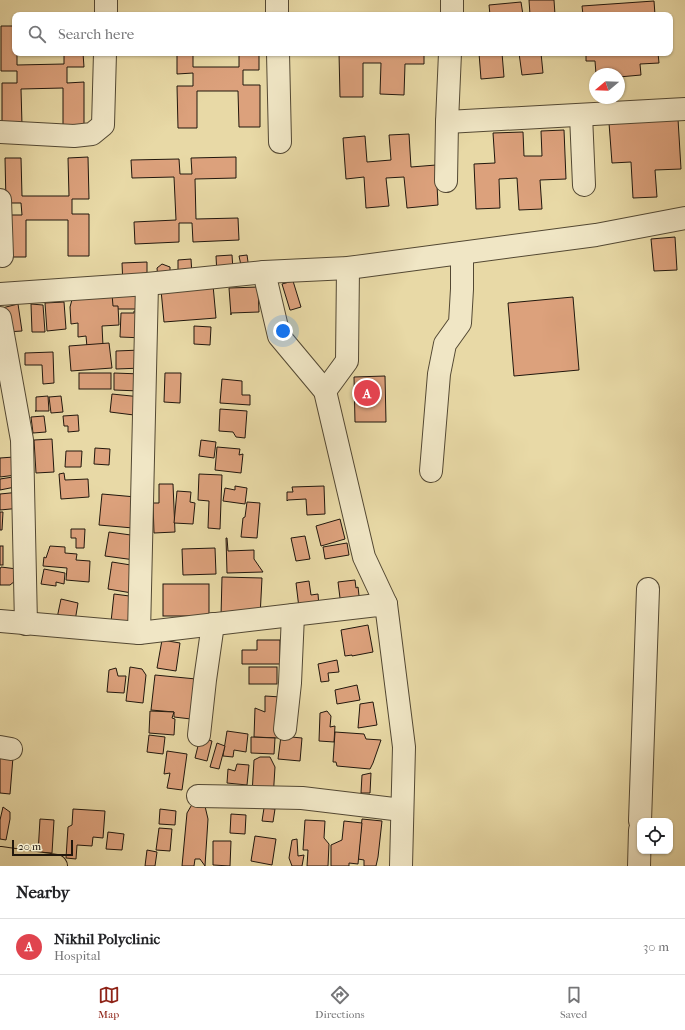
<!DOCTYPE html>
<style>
body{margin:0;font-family:"IM FELL French Canon",serif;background:#f2f2f2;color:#202124}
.controls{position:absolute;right:12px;bottom:12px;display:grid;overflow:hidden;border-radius:8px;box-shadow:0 1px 3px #0004}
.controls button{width:36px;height:36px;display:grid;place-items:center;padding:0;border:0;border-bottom:1px solid #e0e0e0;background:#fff;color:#202124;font:20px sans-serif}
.compass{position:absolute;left:589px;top:68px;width:36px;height:36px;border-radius:50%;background:#fff;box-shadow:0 1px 3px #0004;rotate:251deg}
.scale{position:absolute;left:12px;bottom:10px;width:61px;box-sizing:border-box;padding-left:4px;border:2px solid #21170d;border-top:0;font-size:11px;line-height:14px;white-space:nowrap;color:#21170d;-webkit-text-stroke:3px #f0e6c5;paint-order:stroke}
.you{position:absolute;left:283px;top:331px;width:14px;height:14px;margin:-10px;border:3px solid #fff;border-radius:50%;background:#1a73e8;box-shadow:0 0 0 6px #1a73e833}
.badge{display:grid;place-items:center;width:26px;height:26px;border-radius:50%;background:#8f2418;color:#fff;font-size:13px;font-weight:700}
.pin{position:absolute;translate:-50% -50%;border:2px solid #fff;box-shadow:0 1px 4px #0006}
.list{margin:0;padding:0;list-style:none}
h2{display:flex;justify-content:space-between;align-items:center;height:52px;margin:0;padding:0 16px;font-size:17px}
h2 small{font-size:13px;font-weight:400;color:#757577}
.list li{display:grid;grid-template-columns:26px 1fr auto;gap:12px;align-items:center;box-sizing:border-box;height:56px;padding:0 16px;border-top:1px solid #e0e0e0}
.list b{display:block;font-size:15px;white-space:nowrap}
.list p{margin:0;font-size:13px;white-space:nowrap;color:#757577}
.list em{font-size:13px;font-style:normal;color:#757577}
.icon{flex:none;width:22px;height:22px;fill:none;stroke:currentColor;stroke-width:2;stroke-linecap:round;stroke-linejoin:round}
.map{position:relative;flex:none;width:685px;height:866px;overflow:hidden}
.search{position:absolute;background:#fff;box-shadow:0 1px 3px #0004;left:12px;right:12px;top:12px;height:44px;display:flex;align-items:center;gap:10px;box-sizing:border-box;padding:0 14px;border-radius:8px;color:#757577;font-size:15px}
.sheet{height:108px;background:#fff}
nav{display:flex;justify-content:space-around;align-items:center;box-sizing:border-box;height:56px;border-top:1px solid #e0e0e0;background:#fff;font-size:11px;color:#757577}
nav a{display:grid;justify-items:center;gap:2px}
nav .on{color:#8f2418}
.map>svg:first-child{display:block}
.building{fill:#dca17c;stroke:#21170d}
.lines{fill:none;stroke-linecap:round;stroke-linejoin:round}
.minor-casing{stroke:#534833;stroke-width:24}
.major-casing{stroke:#21170d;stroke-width:24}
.minor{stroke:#f0e6c5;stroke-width:22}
.major{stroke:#e8d9a6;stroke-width:22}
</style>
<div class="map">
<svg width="685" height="866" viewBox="0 0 685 866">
<rect width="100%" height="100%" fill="#e8d9a6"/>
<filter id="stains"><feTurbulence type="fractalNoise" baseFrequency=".005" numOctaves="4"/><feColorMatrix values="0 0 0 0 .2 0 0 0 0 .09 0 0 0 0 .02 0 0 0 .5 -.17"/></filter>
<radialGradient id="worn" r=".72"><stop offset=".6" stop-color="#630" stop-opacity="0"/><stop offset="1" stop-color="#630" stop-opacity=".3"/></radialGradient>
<g class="building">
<path d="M529,0H554L555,15H530Z"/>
<path d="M654,1L655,15H583L582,6Z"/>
<path d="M521,2L523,15H490L489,5Z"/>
<path d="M1,26H15V53H17V65L64,64V53H83L84,67H67V83L84,82V125H63V88L21,89L22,125H2V83H17V71H1Z"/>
<path d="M177,53H193V67H239V53H259V70H243V85H260V127H239L238,91H197V128H178L177,86H193V73L177,74Z"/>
<path d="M339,53H424V64H405L404,95L380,94L381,63H363V97H340Z"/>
<path d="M479,53H502L504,77L481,79Z"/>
<path d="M519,53H541L543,73L522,75Z"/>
<path d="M586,53H658L659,63L640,64L641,75L619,77V74H596L595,61H586Z"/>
<path d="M678,119L681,169L655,170L657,197L633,198L631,162L612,163L609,123Z"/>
<path d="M564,130L566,179L540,180L542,209L519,210L517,178L499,179L500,208L476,209L474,164L495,163L493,133L523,132L524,156H542L541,131Z"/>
<path d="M409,134L411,167L436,165L438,205L407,208L404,177L386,178L389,206L366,208L364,177L346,179L343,138L365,136L367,162L391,160L389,135Z"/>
<path d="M88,157L89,199H72V214H89V256H68V220H26V257H7L6,215H22L21,203H6L5,158H21L22,196H69L68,158Z"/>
<path d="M236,157V178L195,179L196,219L238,218L239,240L193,242L192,223H179V242L135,244L134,222L176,220L174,177L132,178L131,160L179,159L180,174H192L191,158Z"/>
<path d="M675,237L677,270L654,271L651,239Z"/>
<path d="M232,255L233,270L217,275L216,256Z"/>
<path d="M247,255L249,269L242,270L239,256Z"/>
<path d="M191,259L192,275L178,271V260Z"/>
<path d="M147,262V285L123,286L122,263Z"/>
<path d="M162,264L170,267V279L158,280L157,268Z"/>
<path d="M293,281L301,307L291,310H290L282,284Z"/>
<path d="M213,285L216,318L164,322L161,290Z"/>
<path d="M258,287L259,312L231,313V315L229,288Z"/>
<path d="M143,292V309H111L112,294Z"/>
<path d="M112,294L113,306H118L119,325L102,326L103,346L87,347L86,336L78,337V323L71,324L70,307L73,296Z"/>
<path d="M573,297L579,370L514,376L508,303Z"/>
<path d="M64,302L66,329L47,331L45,303Z"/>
<path d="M18,304L22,331L6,332L2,308Z"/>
<path d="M31,304L43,305L45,332H32Z"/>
<path d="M134,311H145L144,338L120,337L121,313H134Z"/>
<path d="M194,326L211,327L210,345L194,344Z"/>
<path d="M109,343L112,368L71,371L69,346Z"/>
<path d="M141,350L142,368L116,369V351Z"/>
<path d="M53,352L54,383L43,384L42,365H25V353Z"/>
<rect x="79" y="373" width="32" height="16"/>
<path d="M114,373L141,374L140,391L114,390Z"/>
<path d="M165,373H181L180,403L164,402Z"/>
<path d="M385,376L386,422H355L354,377Z"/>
<path d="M222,379L242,381V395H250V405L220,403Z"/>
<path d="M112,394L141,397L142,416L110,412Z"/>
<path d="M48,396L49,411H35H36V397Z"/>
<path d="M61,396L63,412L51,413L49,397Z"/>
<path d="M220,409L247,411L245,438L236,437L233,432L219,431Z"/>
<path d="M78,415L79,431L68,432V426H64L63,416Z"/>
<path d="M44,416L46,432L33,433L31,417Z"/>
<path d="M52,439L54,472L36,473L34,440Z"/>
<path d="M201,440L216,442L214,458L199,456Z"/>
<path d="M217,447L240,449L239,455L243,454L241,473L215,470Z"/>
<path d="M95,448L110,449L109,465L94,464Z"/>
<path d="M66,451H82L81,467H65Z"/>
<path d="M14,457L16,475L0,477V458Z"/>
<path d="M64,473L65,480L88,479L89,497L61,499L59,474Z"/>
<path d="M199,474L222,475L220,529L208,528L209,501L198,500Z"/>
<path d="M13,477L15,487L0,490V479Z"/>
<path d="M159,484H173L175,532L154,533L153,503H159Z"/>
<path d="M235,486L247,488L245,504L223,501L225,488L235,490Z"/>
<path d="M324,486L325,514L307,515L306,499L288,500L287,501V492H293L292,487Z"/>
<path d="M177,491L191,492L190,502L195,503L193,524L174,523Z"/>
<path d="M20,492L21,508L0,510V494Z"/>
<path d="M102,494L136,497L133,528L99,525Z"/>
<path d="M247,502L260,503L257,538L241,537L243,518L245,517Z"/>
<path d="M0,512H3L2,530H0Z"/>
<path d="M340,519L345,539L321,546L316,526Z"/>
<path d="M71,529H85L84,548H76V538H71Z"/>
<path d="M109,532L138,536L135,560L105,556Z"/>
<path d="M305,536L310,559L296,561L291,538Z"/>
<path d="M226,538H227L228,551L254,550V559L263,572L227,573Z"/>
<path d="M347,543L349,555L325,559L323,547Z"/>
<rect x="0" y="546" width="3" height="19"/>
<path d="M50,546L65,547V553L77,554L76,560L90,561L89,582L66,580L67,568L43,566L44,557L46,558Z"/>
<path d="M215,548L216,574L183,575L182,549Z"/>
<path d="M112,562L137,566L132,593L108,589Z"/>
<path d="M1,567L17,569L15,581L10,585H0V569Z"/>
<path d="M44,569L65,573L64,584L56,582V586L41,584Z"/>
<path d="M222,577L262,578L260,617L221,616Z"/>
<path d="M355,580L356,588L358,587L360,604L341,606L338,582Z"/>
<path d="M309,581L311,595L318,594L319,606L299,608L296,583Z"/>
<rect x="163" y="584" width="46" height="32"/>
<path d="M114,594L137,597L134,625L111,622Z"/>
<path d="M61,599L78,603L75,621L57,618Z"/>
<path d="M368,625L373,652L352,656V655L345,656L341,630Z"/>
<path d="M162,640L180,643L176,671L157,668Z"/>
<path d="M257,640H280V664H242V650H257Z"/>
<path d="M337,660L339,672L328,673L329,681L321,682L318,664Z"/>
<path d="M130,667L142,669L146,675L143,703L126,701Z"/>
<rect x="249" y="667" width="28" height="17"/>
<path d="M116,668L118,676H126L124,693L107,692L109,670Z"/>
<path d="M155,675L196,679L191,719L174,717V712L151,710Z"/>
<path d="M357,685L360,700L337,704L335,690Z"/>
<path d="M265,696L281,697L279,738L254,737L255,708L265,712Z"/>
<path d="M373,702L377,725L358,728L360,704Z"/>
<path d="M150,711L174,712L172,718L175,719L174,735L149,733Z"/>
<path d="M327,711L331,716L330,727L335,726L334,742L319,741L320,713Z"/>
<path d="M227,731L248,734L246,752L234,750L233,757L223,756Z"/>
<path d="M335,732L364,734L366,739L381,740L373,763L370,769L337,766L336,762H333Z"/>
<path d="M149,735L165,737L163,754L147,752Z"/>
<path d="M281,736L302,738L300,761L278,759Z"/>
<path d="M251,737L275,738L274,754L251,753Z"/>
<path d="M200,738L212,741L207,761L195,758Z"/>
<path d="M217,743L225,746L219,769L210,767Z"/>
<path d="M167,751L187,754L182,790L167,788L170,773L164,774Z"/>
<path d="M0,756L13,757L10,794L0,793Z"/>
<path d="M260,757H270L275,767L273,799L252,794L254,760Z"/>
<path d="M237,764L249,765L247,785L227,783L228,769L235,771Z"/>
<path d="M371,773L370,793H361L362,775Z"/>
<path d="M194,801L204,802L208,819L205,866L200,859H195L194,866H182L187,813Z"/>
<path d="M3,807L10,812V819L6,840L0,839V820Z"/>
<path d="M264,808L275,809L273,822L262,821Z"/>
<path d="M73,809L105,811L103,838L93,837L92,846L77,845L76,859L66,858L68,827L72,825Z"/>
<path d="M160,809L176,811L175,825L159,824Z"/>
<path d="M231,814L246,815L245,834L230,833Z"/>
<path d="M40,819L54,820L52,853L39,852L38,853Z"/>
<path d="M362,819L382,821L378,857L376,866H364V860L358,859Z"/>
<path d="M305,820L325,821L324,838L329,844L328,866H307L308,850H303Z"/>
<path d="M344,821L362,823L358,864L349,863V866H331V845L342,840Z"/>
<path d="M159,828L172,829L170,851L156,850Z"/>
<path d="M108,832L124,834L122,850L106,849Z"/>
<path d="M255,836L276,839L272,865L251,861Z"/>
<path d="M297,839L298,856L304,855L302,866H292L289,858L292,840Z"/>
<path d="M213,841H231L230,866L213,865Z"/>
<path d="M147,850L157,852L155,866H145Z"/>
</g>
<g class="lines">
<g class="minor-casing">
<g id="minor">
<path d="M277,0V15"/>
<path d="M106,15V0"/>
<path d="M452,15V0"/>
<path d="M278,53L280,142"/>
<path d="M581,115L584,185"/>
<path d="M447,122L685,109"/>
<path d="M0,132L74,136L92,134L103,125L105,53"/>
<path d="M446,181L447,122L450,53"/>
<path d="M0,200L2,256"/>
<path d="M264,272L279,336L325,391L364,557L386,604"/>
<path d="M0,294L147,284L264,272L348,268L596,235L685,218"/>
<path d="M0,318L22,440L26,624"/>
<path d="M325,391L347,361L348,268"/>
<path d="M431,471L439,374L445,344L460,323L462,289V253"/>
<path d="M0,621L139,633L386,604L404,747L401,866"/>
<path d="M139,633L147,284"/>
<path d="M285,729L290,683L293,615"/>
<path d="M199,735L205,680L213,624"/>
<path d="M0,747L11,749"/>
<path d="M198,796L302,798L402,810"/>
<path d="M640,821L648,589"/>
<path d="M639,866L640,830"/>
</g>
</g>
<g class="major-casing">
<path id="major" d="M0,858L56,866"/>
</g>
<use href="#minor" class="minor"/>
<use href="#major" class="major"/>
</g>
<rect width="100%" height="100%" filter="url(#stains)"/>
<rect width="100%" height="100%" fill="url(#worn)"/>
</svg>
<div class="controls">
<button><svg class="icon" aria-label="locate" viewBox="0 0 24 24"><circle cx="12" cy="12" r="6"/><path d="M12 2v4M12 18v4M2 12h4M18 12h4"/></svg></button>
</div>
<svg class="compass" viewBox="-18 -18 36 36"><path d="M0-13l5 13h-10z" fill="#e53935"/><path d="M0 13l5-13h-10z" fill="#757577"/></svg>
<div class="scale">20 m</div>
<div class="you"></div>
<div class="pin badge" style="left:367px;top:393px;background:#e0444e">A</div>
<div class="search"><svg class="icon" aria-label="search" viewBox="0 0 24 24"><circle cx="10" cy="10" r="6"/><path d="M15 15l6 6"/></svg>Search here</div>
</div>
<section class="sheet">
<h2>Nearby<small></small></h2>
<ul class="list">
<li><span class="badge" style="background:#e0444e">A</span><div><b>Nikhil Polyclinic</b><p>Hospital</p></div><em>30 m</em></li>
</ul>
</section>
<nav>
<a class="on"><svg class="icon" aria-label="map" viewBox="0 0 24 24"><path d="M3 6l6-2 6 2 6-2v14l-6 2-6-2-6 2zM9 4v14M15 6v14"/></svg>Map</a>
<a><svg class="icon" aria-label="directions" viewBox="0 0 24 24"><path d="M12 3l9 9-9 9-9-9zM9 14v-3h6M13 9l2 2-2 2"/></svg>Directions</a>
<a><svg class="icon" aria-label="saved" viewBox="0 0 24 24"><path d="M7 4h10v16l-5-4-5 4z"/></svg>Saved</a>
</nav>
